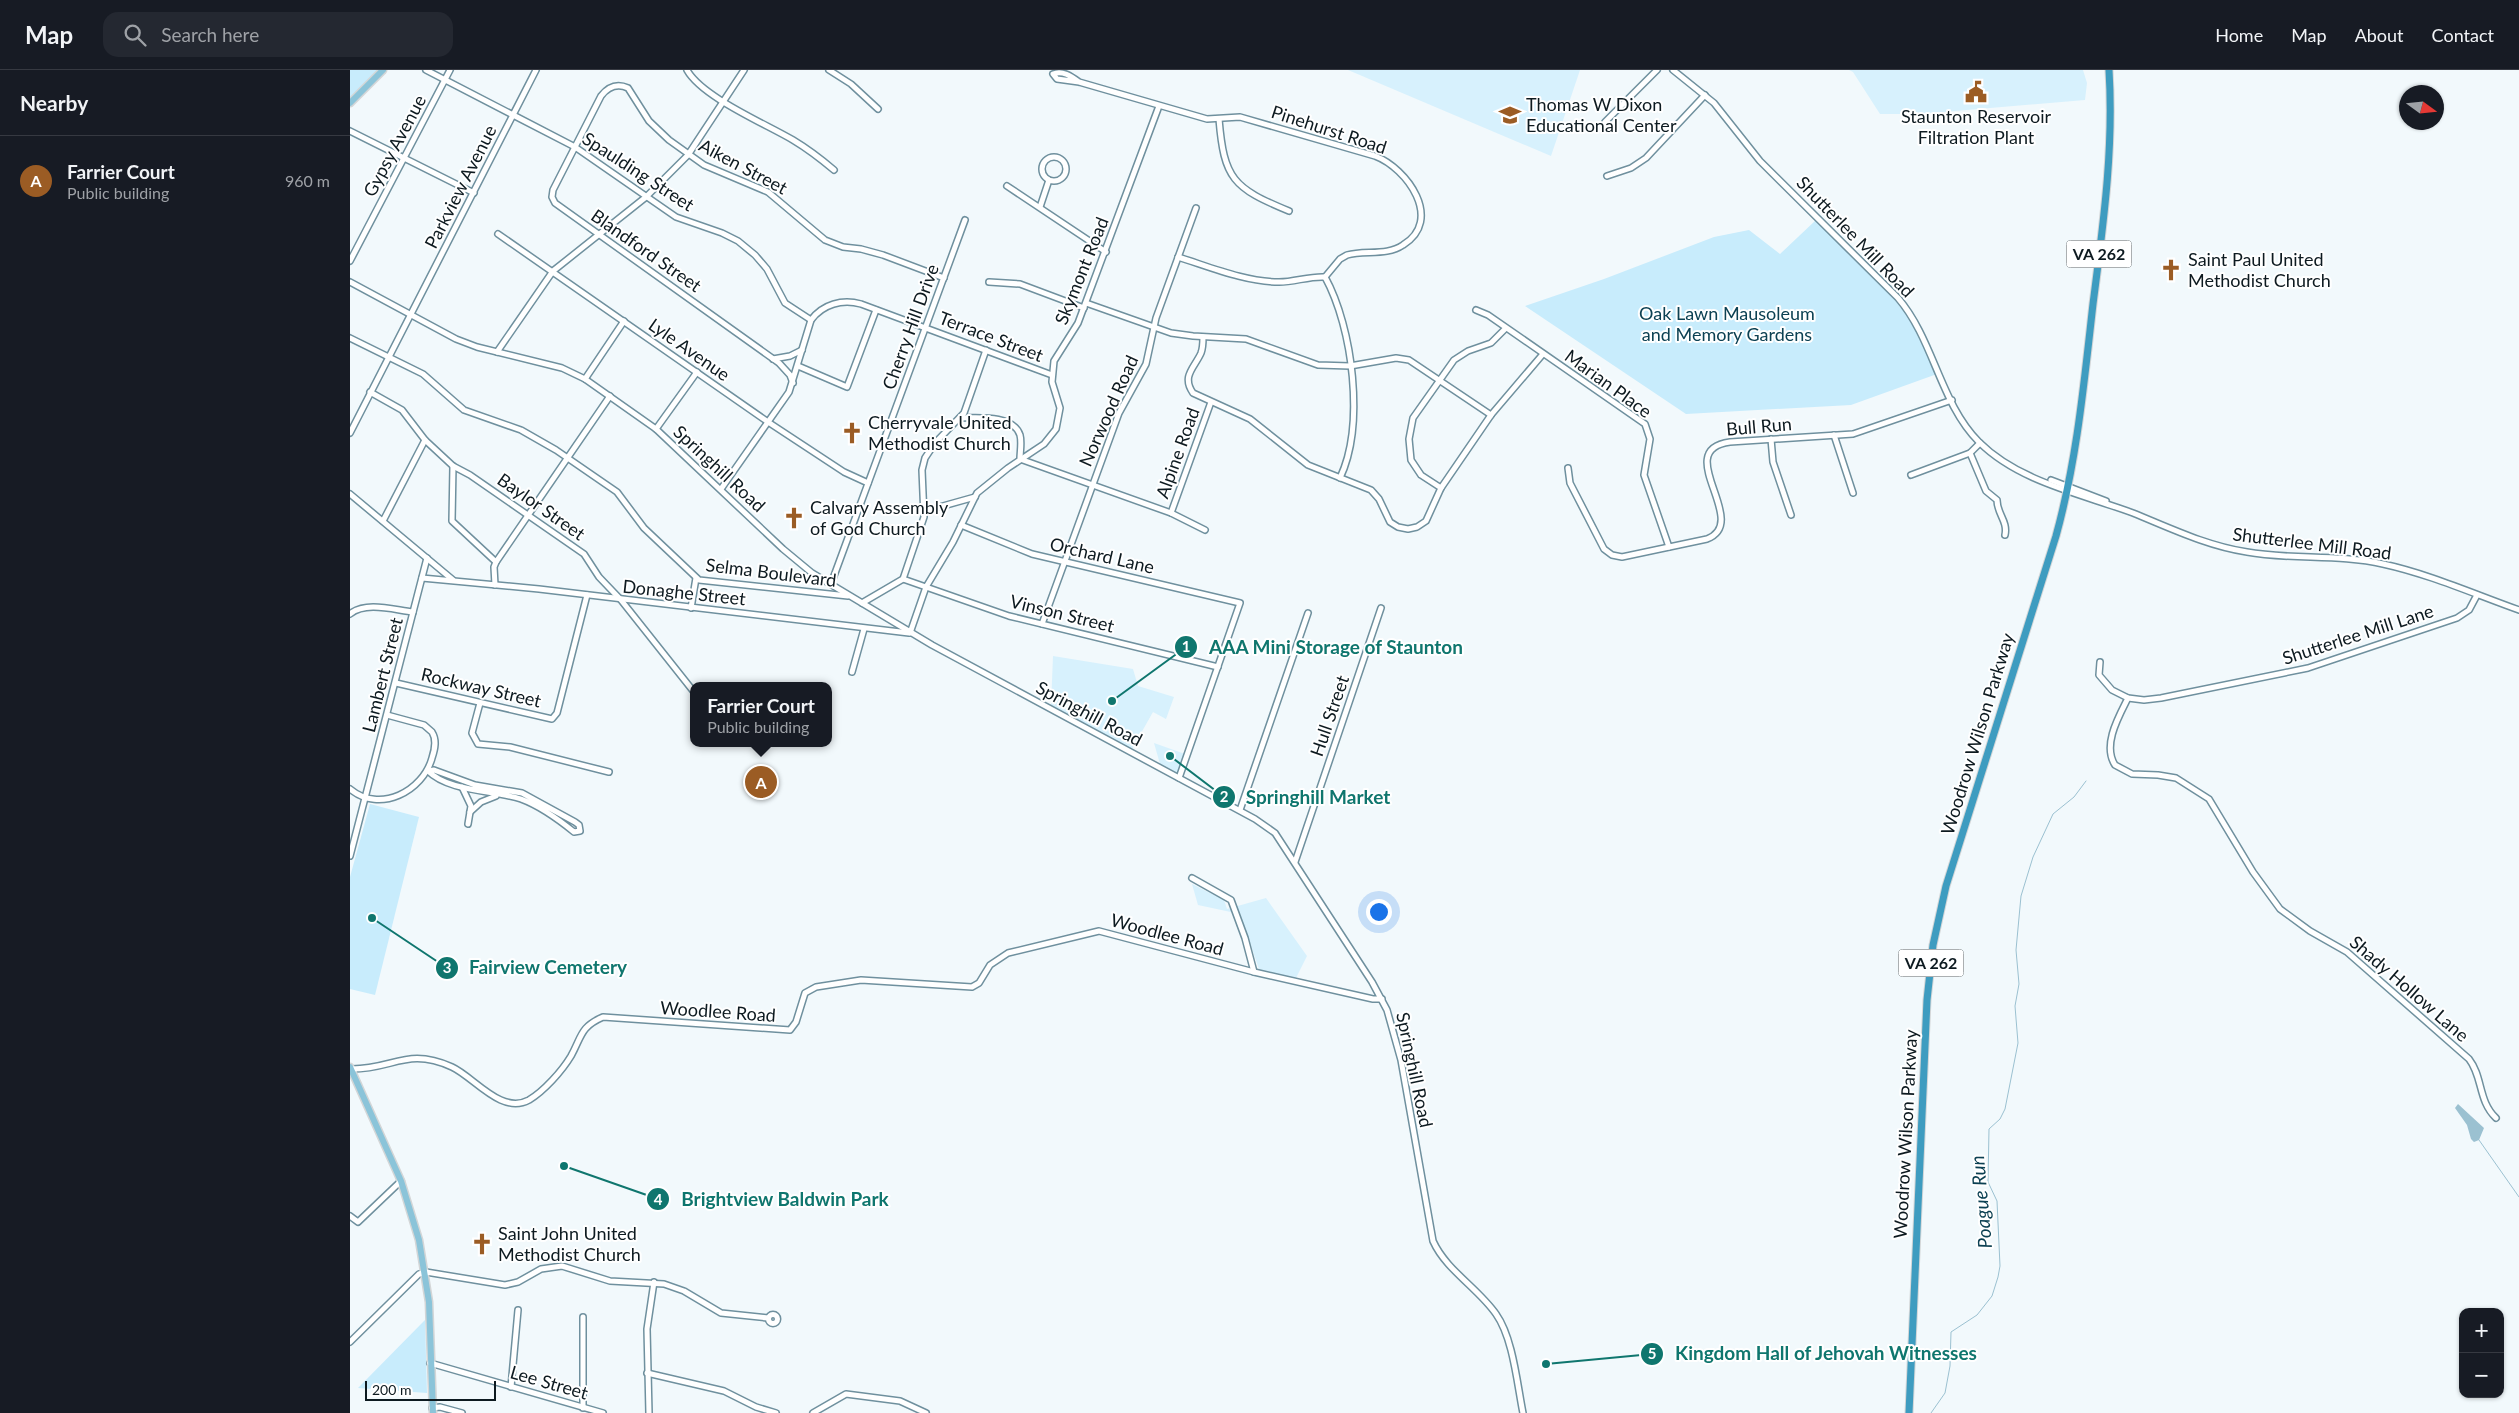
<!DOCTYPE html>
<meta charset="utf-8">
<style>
body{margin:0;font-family:Lato,sans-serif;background:#242831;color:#f1f3f6}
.controls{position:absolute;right:15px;bottom:15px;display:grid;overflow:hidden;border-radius:10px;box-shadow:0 1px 4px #0004}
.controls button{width:45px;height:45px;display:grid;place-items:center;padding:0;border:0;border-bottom:1px solid #363941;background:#171b24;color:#f1f3f6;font:25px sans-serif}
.compass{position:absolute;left:2049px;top:15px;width:45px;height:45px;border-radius:50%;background:#171b24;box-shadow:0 1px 4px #0004;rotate:105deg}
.scale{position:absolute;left:15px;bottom:12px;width:131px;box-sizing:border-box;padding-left:5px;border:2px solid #0d1a20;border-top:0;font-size:14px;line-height:18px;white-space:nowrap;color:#0d1a20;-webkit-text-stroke:4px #fff;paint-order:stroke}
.you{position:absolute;left:1028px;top:841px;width:18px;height:18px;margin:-12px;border:4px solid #fff;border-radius:50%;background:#1a73e8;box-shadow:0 0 0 8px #1a73e833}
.badge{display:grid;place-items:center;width:32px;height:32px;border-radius:50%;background:#9b5c24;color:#fff;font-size:16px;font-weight:700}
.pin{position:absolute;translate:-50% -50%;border:2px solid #fff;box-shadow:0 1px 5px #0006}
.popup{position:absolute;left:340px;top:612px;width:142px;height:65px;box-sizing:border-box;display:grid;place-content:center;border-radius:10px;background:#171b24;filter:drop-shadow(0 1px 4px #0005);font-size:16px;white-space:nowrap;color:#9ea1a6}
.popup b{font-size:19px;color:#f1f3f6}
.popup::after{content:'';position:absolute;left:50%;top:100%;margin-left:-10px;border:10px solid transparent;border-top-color:#171b24}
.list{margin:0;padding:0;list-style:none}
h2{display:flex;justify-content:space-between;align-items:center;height:65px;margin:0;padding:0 20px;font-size:21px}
h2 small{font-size:16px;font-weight:400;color:#9ea1a6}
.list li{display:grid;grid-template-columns:32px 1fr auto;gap:15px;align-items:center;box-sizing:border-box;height:90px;padding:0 20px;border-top:1px solid #363941}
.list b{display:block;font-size:19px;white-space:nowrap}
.list p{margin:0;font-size:16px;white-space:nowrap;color:#9ea1a6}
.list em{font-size:16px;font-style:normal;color:#9ea1a6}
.icon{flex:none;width:28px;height:28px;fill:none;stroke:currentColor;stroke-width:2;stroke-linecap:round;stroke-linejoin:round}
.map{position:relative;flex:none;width:2169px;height:1343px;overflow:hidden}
header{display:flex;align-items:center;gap:30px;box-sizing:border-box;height:70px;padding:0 25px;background:#171b24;border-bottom:1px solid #363941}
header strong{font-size:24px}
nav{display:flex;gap:28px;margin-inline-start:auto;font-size:18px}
.search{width:350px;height:45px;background:#242831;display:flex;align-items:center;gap:12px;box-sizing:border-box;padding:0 18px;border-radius:15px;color:#9ea1a6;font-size:19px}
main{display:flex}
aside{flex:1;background:#171b24}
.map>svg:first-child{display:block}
.built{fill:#d7f1fd}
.green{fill:#c8ecfc}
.water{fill:#9bc1d1}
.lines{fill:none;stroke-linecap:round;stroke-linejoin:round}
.stream{stroke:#9bc1d1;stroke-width:1}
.minor-casing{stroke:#6f909e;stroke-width:8}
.major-casing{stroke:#d3d6d7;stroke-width:9}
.highway-casing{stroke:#d3d6d7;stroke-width:9}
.minor{stroke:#fff;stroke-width:5}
.major{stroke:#8bc4d9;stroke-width:6}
.highway{stroke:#3e9cc0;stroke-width:7}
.labels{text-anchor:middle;stroke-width:4;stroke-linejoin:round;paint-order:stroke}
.shield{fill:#fff;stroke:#565f63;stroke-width:1}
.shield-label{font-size:16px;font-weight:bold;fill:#0d1a20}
.poi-label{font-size:18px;fill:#0d1a20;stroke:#fff;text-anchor:start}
.street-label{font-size:18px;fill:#0d1a20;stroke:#fff}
.park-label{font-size:18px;fill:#0c4153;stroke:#fff}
.water-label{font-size:19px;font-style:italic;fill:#0c4052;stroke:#fff}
.leader{fill:none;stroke:#0f766e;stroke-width:2}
.callout-dot{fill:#0f766e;stroke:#fff;stroke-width:2}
.mark-label{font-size:15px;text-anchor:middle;font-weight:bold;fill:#fff}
.callout-label{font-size:19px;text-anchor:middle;font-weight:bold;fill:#0f766e;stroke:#fff;stroke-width:4;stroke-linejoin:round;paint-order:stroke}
</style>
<header>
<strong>Map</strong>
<div class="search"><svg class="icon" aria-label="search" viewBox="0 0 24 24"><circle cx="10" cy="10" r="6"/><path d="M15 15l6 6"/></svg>Search here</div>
<nav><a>Home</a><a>Map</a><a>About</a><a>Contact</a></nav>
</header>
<main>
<aside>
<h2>Nearby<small></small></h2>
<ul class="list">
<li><span class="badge">A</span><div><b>Farrier Court</b><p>Public building</p></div><em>960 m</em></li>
</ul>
</aside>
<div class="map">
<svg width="2169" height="1343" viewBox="0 0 2169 1343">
<rect width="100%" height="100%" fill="#f2f9fc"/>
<g class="built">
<path d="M998,0H1230L1201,86Z"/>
<path d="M1499,0H1733L1737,13L1735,30L1570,44H1530L1503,2Z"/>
<path d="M703,586L783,599L788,616L824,627L816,649L803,642L782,679L701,636Z"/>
<path d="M804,673L835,684L828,704L810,694Z"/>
<path d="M842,814L874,830L877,839L916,828L957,886L946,908L910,902L890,844L848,835Z"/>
</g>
<g class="green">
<path d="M0,0H28L0,29Z"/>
<path d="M1466,150L1547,230L1561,250L1587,304L1501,335L1336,344L1175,236L1254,209L1364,167L1399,160L1430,184Z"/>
<path d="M20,734L69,747L25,925L0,919V807Z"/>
<path d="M75,1250L77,1323L8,1318Z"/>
</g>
<path class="water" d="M2108,1034L2134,1058L2129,1070L2124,1072L2121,1069L2117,1055L2105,1038Z"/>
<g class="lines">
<g class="stream">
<path d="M2129,1070L2169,1127"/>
<path d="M1581,1343L1595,1323L1600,1296L1601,1262L1627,1245L1642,1226L1648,1207L1650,1196L1647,1131L1638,1112L1639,1059L1650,1049L1655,1039L1668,973L1665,936L1669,914L1666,880L1671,826L1683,787L1703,744L1724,727L1736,711"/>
</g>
<g class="minor-casing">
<g id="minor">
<path d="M76,0L225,77L326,147L372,163L388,171L405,185L417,199L435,233L461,250"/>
<path d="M337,0C352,27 416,54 443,70C458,79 471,89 484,100"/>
<path d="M479,0L501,14L528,39"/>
<path d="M1323,0L1364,33L1410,91L1548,228C1584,270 1590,333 1629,372C1669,412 1732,424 1783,443C1820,458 1857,476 1897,482C1942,490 1988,484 2033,494C2079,504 2124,524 2169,540"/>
<path d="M729,12C721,6 712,0 703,4L707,9L729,12L857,49L890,47L1025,86C1057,98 1094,150 1053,175C1037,186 1015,180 997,185L990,189L975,207"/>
<path d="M869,49C874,109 883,118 939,141"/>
<path d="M1255,52L1307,0"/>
<path d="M0,61L124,123"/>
<circle cx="704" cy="99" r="12"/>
<path d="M1257,106L1281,98L1296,88L1355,25"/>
<path d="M657,116L756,182"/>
<path d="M690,137L699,110"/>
<path d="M148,164L418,352L494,402L518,413"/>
<path d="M828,187C860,197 896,212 929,212C945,212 959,206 975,207"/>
<path d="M0,191L100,0"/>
<path d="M975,207C1003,258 1015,355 990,408"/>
<path d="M0,212L106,269L127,277L212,298L235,309L306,359L433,479L462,503L582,575L905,749L925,763L1022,912L1037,940L1051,990L1083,1171C1096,1200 1128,1218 1146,1244C1163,1268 1167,1313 1173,1343"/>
<path d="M639,212L670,214L734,238"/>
<path d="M736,233L821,263L843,266L896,269L968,295L1000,296L1046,288L1059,290L1141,345"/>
<path d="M1126,240L1138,245L1295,354L1300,369L1294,405L1319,477"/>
<path d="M853,267C853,272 853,278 851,283C845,297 831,306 843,323L900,349L958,395L1021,420L1029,429L1040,452L1048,457L1058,459L1067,457L1076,451L1091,418L1141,345L1193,284"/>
<path d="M0,268L73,304L114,340L171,360L206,380L267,422L294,458L349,510L498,526"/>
<path d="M147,282L203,201L296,127L338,85L394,0"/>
<path d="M423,289L440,286L452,280"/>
<path d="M448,296L497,317L526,240"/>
<path d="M235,309L274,251"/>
<path d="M443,313L440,305L429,293L205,133L202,127L203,120L251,26C258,17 267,13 278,18L299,51L319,70L354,95L418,122L475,170L493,177L511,179L533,185L594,208"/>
<path d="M20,322L52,340L75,370L103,396L120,405L234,484L249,507L271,530L344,622"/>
<path d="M610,348C627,348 663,344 670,365C672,372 670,382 670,389L821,443L855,460"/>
<path d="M306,359L347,302"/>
<path d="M0,363L186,0"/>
<path d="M1484,365L1503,423"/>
<path d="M1421,369L1423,392L1441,445"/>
<path d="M1620,383L1636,421L1647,430C1647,444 1658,451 1655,465"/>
<path d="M103,396L102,451L146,492"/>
<path d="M1218,398L1220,413L1254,479L1262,485L1272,487L1357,469C1402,452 1320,380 1380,372L1503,364L1602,330"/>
<path d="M1561,405L1620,383L1630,373"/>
<path d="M1701,410L1756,431"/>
<path d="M1091,418L1071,405L1061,390L1059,369L1063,348L1104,290L1118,281L1141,273L1155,259"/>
<path d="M371,419L439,322L461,250C473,234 492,229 511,234L702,305"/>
<path d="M0,424L103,510"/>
<path d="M575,441L625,427"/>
<path d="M821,443L861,332"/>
<path d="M33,451L75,370"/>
<path d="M611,455L682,484L890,533L829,708"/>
<path d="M72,508L189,519L559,563"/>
<path d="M553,509L659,546L868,597"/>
<path d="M481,514L615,150"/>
<path d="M145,515L144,497L146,492L260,326"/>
<path d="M512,533L553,509L574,447L572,400L575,388L585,373L614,343L636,280"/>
<path d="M341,538L346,508"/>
<path d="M0,544C16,531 44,540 63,542"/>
<path d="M692,554L769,343L796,294L806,248L846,138"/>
<path d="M560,563L576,517L603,472L627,423L658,398L694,374L706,359L710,338L702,312L704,291L728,253L809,36"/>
<path d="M1750,592L1749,605L1762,620L1778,628L1794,630L1811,628L1958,598L2107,548L2119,540L2127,525"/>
<path d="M502,602L514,559"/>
<path d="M46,613L202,649L207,643L237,525"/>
<path d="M1778,628C1769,646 1752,675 1765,695L1782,704L1808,705L1826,708L1859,729L1903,802L1930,839L1960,861L1997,882L2119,989C2133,1007 2128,1031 2146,1048"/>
<path d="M130,633L122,663L128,674L160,677L259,702"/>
<path d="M84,700L125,715L172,723L225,752L229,755L230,761L224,762C208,749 190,736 171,729C144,720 99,722 78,701Z"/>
<path d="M112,717L121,736L118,754"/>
<path d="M0,719C30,744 73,721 82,688C85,679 87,670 82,662L74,655L37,645"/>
<path d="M890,740L958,543"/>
<path d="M120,742L131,732L146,726"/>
<path d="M0,786L77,488"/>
<path d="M945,792L1031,538"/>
<path d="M842,808L881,830L895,868L904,902"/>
<path d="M2,999C44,999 57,977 102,997C124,1007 151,1045 179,1030C194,1021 212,1001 221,986C232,966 230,957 253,947L440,960L446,952L455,923L466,917L511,910L622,917L629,913L640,895L658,883L749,861L904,902L1023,929H1032"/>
<path d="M0,1146L8,1152L51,1111"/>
<circle cx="423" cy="1249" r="4.5"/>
<path d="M233,1247V1338"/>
<path d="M0,1272L69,1204L76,1202L155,1215L168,1212L191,1199L212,1196L260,1211L314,1214L334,1221L371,1243L418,1248"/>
<path d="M80,1293L253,1343"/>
<path d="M297,1303L374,1321L406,1337L426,1343"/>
<path d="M161,1317L168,1240"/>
<path d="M82,1338L90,1337L112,1343"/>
<path d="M299,1343L297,1259L304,1212"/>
<path d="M463,1343L496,1324L550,1331L576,1343"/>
</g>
</g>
<g class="major-casing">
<g id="major">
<path d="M0,33L33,0"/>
<path d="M0,997L51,1111L69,1170L79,1232L83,1343"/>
</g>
</g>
<g class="highway-casing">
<path id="highway" d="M1559,1343L1577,930L1583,875L1596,816L1706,466C1727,390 1734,313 1743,234C1753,156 1764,79 1759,0"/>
</g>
<use href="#minor" class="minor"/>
<use href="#major" class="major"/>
<use href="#highway" class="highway"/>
</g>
<defs>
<g id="civic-bare" transform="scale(1.725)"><path d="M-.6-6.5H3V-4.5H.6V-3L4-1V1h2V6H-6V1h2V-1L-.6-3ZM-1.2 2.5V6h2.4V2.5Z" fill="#9b5c24" stroke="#fff" stroke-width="2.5" paint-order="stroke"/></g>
<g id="school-bare" transform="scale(1.725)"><path d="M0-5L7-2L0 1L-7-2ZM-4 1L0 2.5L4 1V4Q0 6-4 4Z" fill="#9b5c24" stroke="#fff" stroke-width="2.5" paint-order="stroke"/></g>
<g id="church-bare" transform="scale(1.725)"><path d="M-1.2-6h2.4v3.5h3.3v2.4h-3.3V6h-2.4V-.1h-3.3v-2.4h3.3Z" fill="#9b5c24" stroke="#fff" stroke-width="2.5" paint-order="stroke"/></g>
</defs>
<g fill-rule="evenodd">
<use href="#civic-bare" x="1626" y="22"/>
<use href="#school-bare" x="1160" y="45"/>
<use href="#church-bare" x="1821" y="200"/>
<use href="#church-bare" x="502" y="363"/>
<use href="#church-bare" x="444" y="448"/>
<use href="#church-bare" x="132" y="1174"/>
</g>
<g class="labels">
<g class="shield">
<rect x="1716.5" y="170.5" width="65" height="27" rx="4"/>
<rect x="1548.5" y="879.5" width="65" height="27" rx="4"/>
</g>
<g class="shield-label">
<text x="1749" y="190">VA 262</text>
<text x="1581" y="899">VA 262</text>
</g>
<g class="poi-label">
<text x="1176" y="41">Thomas W Dixon<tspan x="1176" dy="21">Educational Center</tspan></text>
<text x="1626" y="53" text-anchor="middle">Staunton Reservoir<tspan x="1626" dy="21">Filtration Plant</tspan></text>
<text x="1838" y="196">Saint Paul United<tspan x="1838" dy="21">Methodist Church</tspan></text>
<text x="518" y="359">Cherryvale United<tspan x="518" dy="21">Methodist Church</tspan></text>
<text x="460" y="444">Calvary Assembly<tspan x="460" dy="21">of God Church</tspan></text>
<text x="148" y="1170">Saint John United<tspan x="148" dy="21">Methodist Church</tspan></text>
</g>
<g class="street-label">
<text transform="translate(979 60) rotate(18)" y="6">Pinehurst Road</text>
<text transform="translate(45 76) rotate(-62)" y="6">Gypsy Avenue</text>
<text transform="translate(393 97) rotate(28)" y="6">Aiken Street</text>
<text transform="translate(288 102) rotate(33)" y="6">Spaulding Street</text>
<text transform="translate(111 117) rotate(-63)" y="6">Parkview Avenue</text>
<text transform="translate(1505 167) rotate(46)" y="6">Shutterlee Mill Road</text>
<text transform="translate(296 181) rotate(35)" y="6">Blandford Street</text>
<text transform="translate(732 201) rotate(-68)" y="6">Skymont Road</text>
<text transform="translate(561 257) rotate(-70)" y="6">Cherry Hill Drive</text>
<text transform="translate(641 267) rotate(21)" y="6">Terrace Street</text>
<text transform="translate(339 280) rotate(35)" y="6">Lyle Avenue</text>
<text transform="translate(1258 314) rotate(36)" y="6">Marian Place</text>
<text transform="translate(759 341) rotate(-66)" y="6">Norwood Road</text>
<text transform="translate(1409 357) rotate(-5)" y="6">Bull Run</text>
<text transform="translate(828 383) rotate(-70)" y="6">Alpine Road</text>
<text transform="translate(369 399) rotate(43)" y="6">Springhill Road</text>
<text transform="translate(191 437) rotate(35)" y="6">Baylor Street</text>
<text transform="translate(1962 474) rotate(7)" y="6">Shutterlee Mill Road</text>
<text transform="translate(752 486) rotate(13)" y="6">Orchard Lane</text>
<text transform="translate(421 503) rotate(7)" y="6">Selma Boulevard</text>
<text transform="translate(334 523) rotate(6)" y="6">Donaghe Street</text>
<text transform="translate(712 544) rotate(14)" y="6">Vinson Street</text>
<text transform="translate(2008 565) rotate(-18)" y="6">Shutterlee Mill Lane</text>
<text transform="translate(33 605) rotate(-76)" y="6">Lambert Street</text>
<text transform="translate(131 618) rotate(13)" y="6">Rockway Street</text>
<text transform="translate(739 644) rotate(28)" y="6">Springhill Road</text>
<text transform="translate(980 646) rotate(-71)" y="6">Hull Street</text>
<text transform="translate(1628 664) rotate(-73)" y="6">Woodrow Wilson Parkway</text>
<text transform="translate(817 865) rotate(15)" y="6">Woodlee Road</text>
<text transform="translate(2059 919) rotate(41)" y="6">Shady Hollow Lane</text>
<text transform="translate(368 942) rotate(4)" y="6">Woodlee Road</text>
<text transform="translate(1064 1000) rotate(78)" y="6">Springhill Road</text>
<text transform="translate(1556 1064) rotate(-87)" y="6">Woodrow Wilson Parkway</text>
<text transform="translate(199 1313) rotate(16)" y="6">Lee Street</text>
</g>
<g class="park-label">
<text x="1377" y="250">Oak Lawn Mausoleum<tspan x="1377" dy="21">and Memory Gardens</tspan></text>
</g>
<g class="water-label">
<text transform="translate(1631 1132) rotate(-95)" y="7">Poague Run</text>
</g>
</g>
<path class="leader" d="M762 631L836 577M820 686L874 727M22 848L97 898M214 1096L308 1129M1196 1294L1302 1284"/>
<g class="callout-dot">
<circle cx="762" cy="631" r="5"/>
<circle cx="820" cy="686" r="5"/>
<circle cx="22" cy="848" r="5"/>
<circle cx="214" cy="1096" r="5"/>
<circle cx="1196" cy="1294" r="5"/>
<circle cx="836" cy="577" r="12"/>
<circle cx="874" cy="727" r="12"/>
<circle cx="97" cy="898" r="12"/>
<circle cx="308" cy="1129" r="12"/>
<circle cx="1302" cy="1284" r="12"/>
</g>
<g class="mark-label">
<text x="836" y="582">1</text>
<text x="874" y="732">2</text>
<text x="97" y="903">3</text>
<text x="308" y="1135">4</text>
<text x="1302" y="1289">5</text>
</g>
<g class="callout-label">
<text x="986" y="584">AAA Mini Storage of Staunton</text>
<text x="968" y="734">Springhill Market</text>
<text x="198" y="904">Fairview Cemetery</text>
<text x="435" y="1136">Brightview Baldwin Park</text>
<text x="1476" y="1290">Kingdom Hall of Jehovah Witnesses</text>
</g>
</svg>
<div class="controls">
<button>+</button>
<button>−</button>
</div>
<svg class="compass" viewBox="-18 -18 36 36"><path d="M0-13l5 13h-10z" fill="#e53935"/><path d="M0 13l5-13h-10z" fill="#9ea1a6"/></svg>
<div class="scale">200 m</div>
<div class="you"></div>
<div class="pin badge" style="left:411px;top:712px">A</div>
<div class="popup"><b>Farrier Court</b>Public building</div>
</div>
</main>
